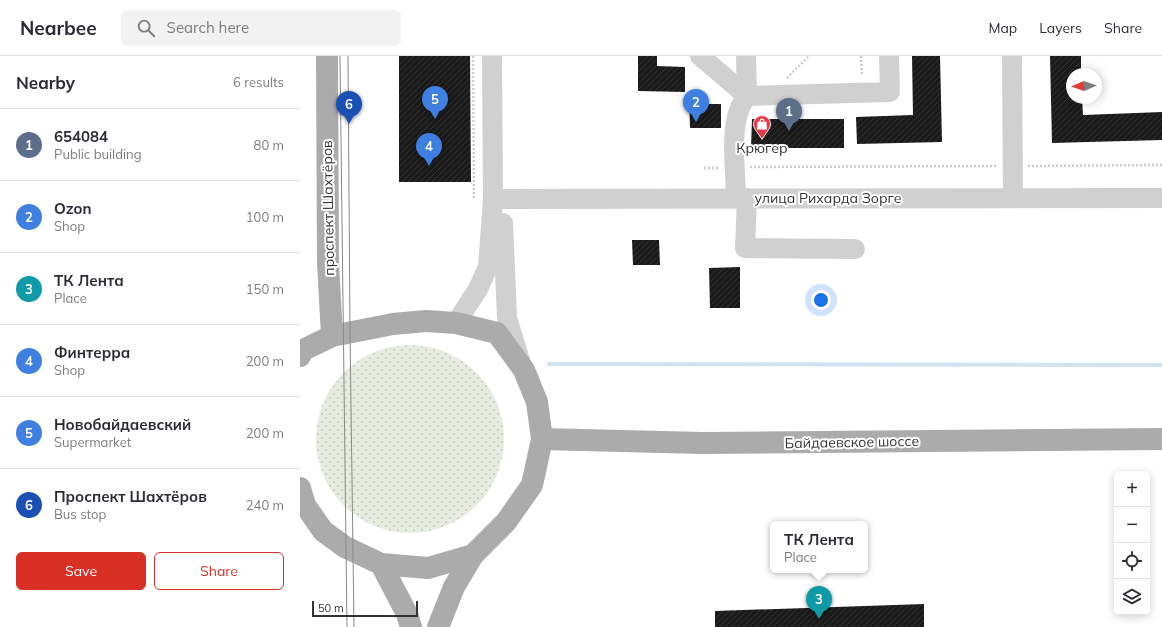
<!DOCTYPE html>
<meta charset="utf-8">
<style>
body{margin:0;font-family:Mulish,sans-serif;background:#f2f2f3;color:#2b2b33}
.controls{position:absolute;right:12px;bottom:12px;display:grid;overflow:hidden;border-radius:6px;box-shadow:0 2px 10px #0003}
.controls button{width:36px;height:36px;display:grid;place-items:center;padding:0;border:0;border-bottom:1px solid #e1e1e2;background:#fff;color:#2b2b33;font:20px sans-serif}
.compass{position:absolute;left:766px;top:12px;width:36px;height:36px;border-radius:50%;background:#fff;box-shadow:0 2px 10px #0003;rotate:268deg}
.scale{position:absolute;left:12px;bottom:10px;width:106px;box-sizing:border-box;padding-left:4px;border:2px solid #333;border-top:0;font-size:11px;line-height:14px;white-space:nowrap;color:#333;-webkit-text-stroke:3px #fff;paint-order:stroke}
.you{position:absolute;left:521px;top:244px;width:14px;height:14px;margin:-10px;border:3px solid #fff;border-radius:50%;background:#1a73e8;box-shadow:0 0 0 6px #1a73e833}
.badge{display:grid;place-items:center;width:26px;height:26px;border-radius:50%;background:#d93025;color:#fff;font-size:13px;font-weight:700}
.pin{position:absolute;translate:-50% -33px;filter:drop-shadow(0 1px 2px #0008)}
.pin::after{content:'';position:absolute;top:21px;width:14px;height:12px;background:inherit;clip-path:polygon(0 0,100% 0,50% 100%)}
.popup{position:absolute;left:470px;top:465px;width:98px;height:52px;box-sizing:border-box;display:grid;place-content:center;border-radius:6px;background:#fff;filter:drop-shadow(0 1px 3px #0005);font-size:13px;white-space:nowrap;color:#7c7c81}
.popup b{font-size:15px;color:#2b2b33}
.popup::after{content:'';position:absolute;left:50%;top:100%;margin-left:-8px;border:8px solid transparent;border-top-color:#fff}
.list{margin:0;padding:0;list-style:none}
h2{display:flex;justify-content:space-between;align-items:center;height:52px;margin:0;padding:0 16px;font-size:17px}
h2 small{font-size:13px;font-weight:400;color:#7c7c81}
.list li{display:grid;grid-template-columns:26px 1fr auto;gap:12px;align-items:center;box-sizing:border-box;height:72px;padding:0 16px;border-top:1px solid #e1e1e2}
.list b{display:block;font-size:15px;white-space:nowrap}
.list p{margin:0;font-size:13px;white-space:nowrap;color:#7c7c81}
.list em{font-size:13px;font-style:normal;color:#7c7c81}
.actions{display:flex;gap:8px;padding:12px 16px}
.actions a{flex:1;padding:9px 0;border:1px solid #d93025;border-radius:6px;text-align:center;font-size:14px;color:#d93025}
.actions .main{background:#d93025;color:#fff}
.icon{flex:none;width:22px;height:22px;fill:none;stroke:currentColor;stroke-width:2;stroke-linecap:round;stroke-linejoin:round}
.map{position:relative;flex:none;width:862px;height:571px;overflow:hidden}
header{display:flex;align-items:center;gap:24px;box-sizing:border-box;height:56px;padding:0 20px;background:#fff;border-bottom:1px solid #e1e1e2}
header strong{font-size:19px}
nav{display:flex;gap:22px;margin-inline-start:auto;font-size:14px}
.search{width:280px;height:36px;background:#f2f2f3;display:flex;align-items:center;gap:10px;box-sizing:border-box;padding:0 14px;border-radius:6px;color:#7c7c81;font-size:15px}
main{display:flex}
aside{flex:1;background:#fff}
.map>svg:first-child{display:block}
.green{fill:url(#green-dots)}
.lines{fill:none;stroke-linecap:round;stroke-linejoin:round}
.stream{stroke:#cfe2ee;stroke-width:4}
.building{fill:url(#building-hatch)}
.path{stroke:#cdcdcd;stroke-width:2.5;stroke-dasharray:2 2;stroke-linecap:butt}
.minor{stroke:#d0d0d0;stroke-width:20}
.major{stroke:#ababab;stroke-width:22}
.tram{stroke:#888;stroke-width:1}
.labels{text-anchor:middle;stroke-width:4;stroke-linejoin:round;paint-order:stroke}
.poi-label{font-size:14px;fill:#333;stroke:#fff}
.street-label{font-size:14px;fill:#333;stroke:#fff}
</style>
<header>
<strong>Nearbee</strong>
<div class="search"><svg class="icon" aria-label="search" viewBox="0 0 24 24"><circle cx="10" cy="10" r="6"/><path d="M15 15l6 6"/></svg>Search here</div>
<nav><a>Map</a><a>Layers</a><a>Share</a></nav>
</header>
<main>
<aside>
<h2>Nearby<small>6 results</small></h2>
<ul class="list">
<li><span class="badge" style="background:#5c6f8a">1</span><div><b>654084</b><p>Public building</p></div><em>80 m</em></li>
<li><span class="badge" style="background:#3f7fe0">2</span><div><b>Ozon</b><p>Shop</p></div><em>100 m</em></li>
<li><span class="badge" style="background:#0f9aa8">3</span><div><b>ТК Лента</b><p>Place</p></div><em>150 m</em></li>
<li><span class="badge" style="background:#3f7fe0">4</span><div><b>Финтерра</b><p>Shop</p></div><em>200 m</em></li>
<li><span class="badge" style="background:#3f7fe0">5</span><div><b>Новобайдаевский</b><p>Supermarket</p></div><em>200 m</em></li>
<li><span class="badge" style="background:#1a4fb4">6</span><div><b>Проспект Шахтёров</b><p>Bus stop</p></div><em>240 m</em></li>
</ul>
<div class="actions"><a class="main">Save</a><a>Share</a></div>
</aside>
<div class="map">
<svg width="862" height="571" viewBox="0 0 862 571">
<defs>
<pattern id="green-dots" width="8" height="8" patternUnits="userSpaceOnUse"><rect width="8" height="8" fill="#e6ecdf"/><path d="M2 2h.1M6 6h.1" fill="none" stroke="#c6cbc0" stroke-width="1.8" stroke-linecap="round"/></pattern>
<pattern id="building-hatch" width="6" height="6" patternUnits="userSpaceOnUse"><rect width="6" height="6" fill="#1a1a1a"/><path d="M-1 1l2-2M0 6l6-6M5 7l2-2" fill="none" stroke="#333"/></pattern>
</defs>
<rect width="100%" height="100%" fill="#fff"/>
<circle class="green" cx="110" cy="383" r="94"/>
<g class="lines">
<path class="stream" d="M249,308L862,309"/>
</g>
<g class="building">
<path d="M99,0H170L171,126H99Z"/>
<path d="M338,0H357V10L385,11V36L338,35Z"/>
<path d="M612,0H640L642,86L557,88L556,61L613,59Z"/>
<path d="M750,0H781V18H772V42H782L783,59L862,56V84L752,87Z"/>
<path d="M389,39H405V48H421V72H390Z"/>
<path d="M452,63H544V92H451Z"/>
<path d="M332,184H359L360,209H333Z"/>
<path d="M440,211V252H410L409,212Z"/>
<path d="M624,548V571H415V555Z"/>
</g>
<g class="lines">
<g class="path">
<path d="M173,0L174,143"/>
<path d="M561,0L562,20"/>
<path d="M487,22L509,0"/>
<path d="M728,110L862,109"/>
<path d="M450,111L697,110"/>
<path d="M404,112H419"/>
</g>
<g class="minor">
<path d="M400,0L447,40L590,36L589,0"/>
<path d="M712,0L713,142"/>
<path d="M436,142C436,111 427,64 447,40L446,0"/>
<path d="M447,142L445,192L555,193"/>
<path d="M193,143L862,142"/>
<path d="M203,167L207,262L220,304"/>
<path d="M156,267L178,233L188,211L193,143L192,0"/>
</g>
<g class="major">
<path d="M27,0L28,207L32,280"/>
<path d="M0,300L3,294L32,280L93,268L126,265L156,267L197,277L224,314L237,346L242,383L232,429L206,466L173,499L128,512L81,508L45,491L23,475L5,449L0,432"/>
<path d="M242,383L402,387L862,383"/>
<path d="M81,508L107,558L111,571"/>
<path d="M138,571L154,531L173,499"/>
</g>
<g class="tram">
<path d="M40,0L47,571"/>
<path d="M48,0L50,275L54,571"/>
</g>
</g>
<defs>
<g id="shop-pin" transform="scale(0.9)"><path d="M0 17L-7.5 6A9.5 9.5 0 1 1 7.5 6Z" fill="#e63946" stroke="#fff"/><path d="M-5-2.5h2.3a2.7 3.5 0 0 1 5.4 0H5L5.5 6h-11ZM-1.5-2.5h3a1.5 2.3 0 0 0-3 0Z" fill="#fff"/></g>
</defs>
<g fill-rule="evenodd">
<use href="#shop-pin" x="462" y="68"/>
</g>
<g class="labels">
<g class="poi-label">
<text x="462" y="97">Крюгер</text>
</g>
<g class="street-label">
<text x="528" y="147">улица Рихарда Зорге</text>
<text transform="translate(28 152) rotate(-91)" y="5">проспект Шахтёров</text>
<text transform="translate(552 386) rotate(-1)" y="5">Байдаевское шоссе</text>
</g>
</g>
</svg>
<div class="controls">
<button>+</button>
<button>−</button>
<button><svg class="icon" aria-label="locate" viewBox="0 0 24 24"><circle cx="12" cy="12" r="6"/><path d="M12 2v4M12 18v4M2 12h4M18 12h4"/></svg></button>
<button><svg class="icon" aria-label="layers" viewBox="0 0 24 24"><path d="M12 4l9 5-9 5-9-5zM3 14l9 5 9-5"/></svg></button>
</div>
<svg class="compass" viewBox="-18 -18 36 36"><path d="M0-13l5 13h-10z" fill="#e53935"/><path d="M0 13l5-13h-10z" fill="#7c7c81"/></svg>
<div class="scale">50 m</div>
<div class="you"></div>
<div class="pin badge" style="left:489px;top:75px;background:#5c6f8a">1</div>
<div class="pin badge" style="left:396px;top:66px;background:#3f7fe0">2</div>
<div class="pin badge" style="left:519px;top:563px;background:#0f9aa8">3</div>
<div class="popup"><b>ТК Лента</b>Place</div>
<div class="pin badge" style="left:129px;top:110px;background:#3f7fe0">4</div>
<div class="pin badge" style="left:135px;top:63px;background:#3f7fe0">5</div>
<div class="pin badge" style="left:49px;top:68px;background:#1a4fb4">6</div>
</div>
</main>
